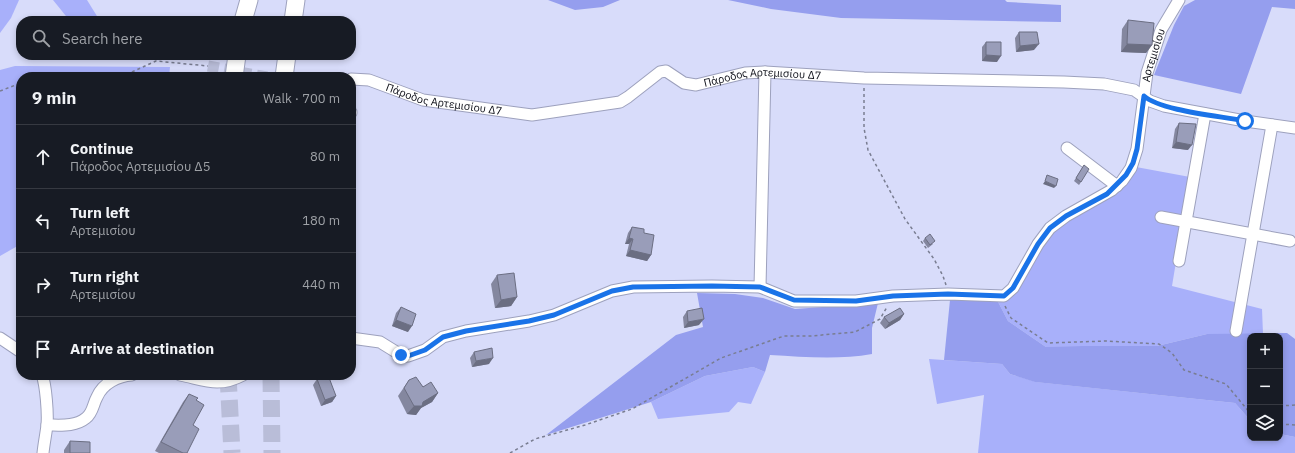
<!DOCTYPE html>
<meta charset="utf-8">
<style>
body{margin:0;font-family:"IBM Plex Sans",sans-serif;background:#242831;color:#f1f3f6}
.controls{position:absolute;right:12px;bottom:12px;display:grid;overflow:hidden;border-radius:8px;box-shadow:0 2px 6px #0003}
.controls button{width:36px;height:36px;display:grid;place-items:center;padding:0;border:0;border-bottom:1px solid #363941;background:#171b24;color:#f1f3f6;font:20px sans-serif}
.stop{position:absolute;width:12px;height:12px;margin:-9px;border:3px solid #1a73e8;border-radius:50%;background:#fff}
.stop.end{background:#1a73e8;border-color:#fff;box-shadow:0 1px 4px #0008}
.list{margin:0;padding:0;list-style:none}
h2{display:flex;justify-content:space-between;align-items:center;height:52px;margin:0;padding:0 16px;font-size:17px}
h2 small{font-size:13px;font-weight:400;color:#9ea1a6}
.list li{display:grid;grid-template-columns:26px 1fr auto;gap:12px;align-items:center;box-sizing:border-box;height:64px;padding:0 16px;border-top:1px solid #363941}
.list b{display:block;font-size:15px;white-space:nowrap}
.list p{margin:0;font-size:13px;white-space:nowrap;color:#9ea1a6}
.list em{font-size:13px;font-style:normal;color:#9ea1a6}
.icon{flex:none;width:22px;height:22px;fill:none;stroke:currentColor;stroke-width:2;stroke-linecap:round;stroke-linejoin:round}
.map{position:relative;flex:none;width:1295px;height:453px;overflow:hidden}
.search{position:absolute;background:#171b24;box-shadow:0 2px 6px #0003;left:16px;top:16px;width:340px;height:44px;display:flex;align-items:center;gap:10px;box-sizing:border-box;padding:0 14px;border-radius:16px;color:#9ea1a6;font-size:15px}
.panel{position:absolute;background:#171b24;box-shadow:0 2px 6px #0003;left:16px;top:72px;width:340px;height:308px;border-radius:16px}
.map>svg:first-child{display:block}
.green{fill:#a8b0fa}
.forest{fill:#959eee}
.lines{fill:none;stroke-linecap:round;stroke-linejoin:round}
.minor-tunnel{stroke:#b9bdd8;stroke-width:11;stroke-dasharray:11 5.5;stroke-linecap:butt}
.highway-tunnel{stroke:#b9bdd8;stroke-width:17;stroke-dasharray:17 8;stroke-linecap:butt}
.minor-casing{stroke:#9da1bd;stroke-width:13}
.highway-casing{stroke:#9da1bd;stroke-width:19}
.path{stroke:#797d91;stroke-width:1.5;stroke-dasharray:3 3;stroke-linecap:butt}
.minor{stroke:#fff;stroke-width:11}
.highway{stroke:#fff;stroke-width:17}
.wall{fill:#84879f}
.shaded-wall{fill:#6b6e82}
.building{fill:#999db9;stroke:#6b6e82}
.route{stroke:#1a73e8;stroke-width:5}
.labels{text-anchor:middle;stroke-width:3.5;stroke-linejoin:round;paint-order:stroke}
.street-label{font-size:11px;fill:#0b0d16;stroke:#e7eafc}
</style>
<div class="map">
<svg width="1295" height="453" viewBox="0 0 1295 453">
<rect width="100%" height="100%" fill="#d8dcfa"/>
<g class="green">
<path d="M0,0H19L11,18L0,33Z"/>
<path d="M53,0H87L100,21H70Z"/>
<path d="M98,55H119L121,58L102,60Z"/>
<path d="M15,66L170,67L169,77H21V244L0,256V70Z"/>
<path d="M1136,167L1190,177L1172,286L1262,309L1263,334H1207L1157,346L1046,347L1008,321L996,298L1005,297L1047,237Z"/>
<path d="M929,359L1002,364L1010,374L1036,382L1235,403L1250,420V438H1280V434L1295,437V453H978L984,395L937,404Z"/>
<path d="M753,367L765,372L751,404L738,402L729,412L658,419L651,402L705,376Z"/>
</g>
<g class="forest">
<path d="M548,0H620L603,7L575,10Z"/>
<path d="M728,0H1005L1007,2L1061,5V22L841,18L771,9Z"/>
<path d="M1195,0H1295V9L1272,7L1241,94L1154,75L1174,25L1184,6Z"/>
<path d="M697,293L735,294L763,298L795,309L878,303L872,328V354C839,360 804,357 770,355L765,372L753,367L705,376L651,402L546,435L676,335L703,327Z"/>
<path d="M996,298L1008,321L1046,347L1082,346H1157L1207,334L1287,333L1295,339V437L1280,434V336H1250V420L1235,403L1035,382L1010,374L1002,364L944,360L950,300Z"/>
</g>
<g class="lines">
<path class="minor-tunnel" d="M208,66L267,77"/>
<g class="highway-tunnel">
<path d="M228,375L232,453"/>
<path d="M271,375L272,453"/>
</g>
<g class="minor-casing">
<g id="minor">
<path id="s1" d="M351,79L369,80L423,100L532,115L620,102L628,97L660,72L666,71L684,83L696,85L745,73L765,72L864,78L1064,82L1104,84L1134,90L1150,101L1164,106L1245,121L1295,128"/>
<path d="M351,112V113"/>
<path d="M1067,148L1117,186"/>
<path d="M1161,217L1290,241"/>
<path d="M1179,261L1205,114"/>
<path d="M760,287L765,72"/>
<path d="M1236,331L1272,125"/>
<path d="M0,338L21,352"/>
<path id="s2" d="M351,338L380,342L401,355L408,356L425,350L443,337L466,331L529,321L554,315L612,291L633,287L712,286L760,287L794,301H856L893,296L948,294L1004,296L1013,288L1038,244L1050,228L1066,216L1112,190L1122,181L1131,168L1137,149L1147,73L1161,30L1179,0"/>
<path d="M42,375C46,385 48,414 47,425C46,434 44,443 43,453"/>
<path d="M180,375C205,380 218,388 243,375"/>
<path d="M47,425C60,425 75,427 86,418C93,413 93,404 97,397C103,383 118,376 132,375"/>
</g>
</g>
<g class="highway-casing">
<g id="highway">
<path d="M243,21L249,0"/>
<path d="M293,21L296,0"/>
<path d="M234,77L237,55"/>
<path d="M284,77L287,55"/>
</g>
</g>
<g class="path">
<path d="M121,77L156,61L208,66"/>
<path d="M864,88V128L868,150L905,219L934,259L943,276L946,285"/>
<path d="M0,91L21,83"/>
<path d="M1005,306L1011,318L1048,343L1106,341L1159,344L1172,353L1184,370L1226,384L1250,413"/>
<path d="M1280,406L1295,405"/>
<path d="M1280,424L1295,425"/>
<path d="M510,453L535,439L585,425L632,409L721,358L784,336H811L855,332L880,319L887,307"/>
</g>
<use href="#minor" class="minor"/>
<use href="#highway" class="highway"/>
</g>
<g class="wall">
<path d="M1128,20L1152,45L1146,53L1121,52L1122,29Z"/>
<path d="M1019,32L1034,50L1016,52L1015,38Z"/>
<path d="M986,42L997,62L982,61V47Z"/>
<path d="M1179,123L1188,150L1172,148L1175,129Z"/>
<path d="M1084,165L1081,182L1079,185L1074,181Z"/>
<path d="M632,227L644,233L651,255L647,261L626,256L629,244H625L628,233Z"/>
<path d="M925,238L933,244L928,248L923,241Z"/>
<path d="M497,275L517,297L511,306L495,308L491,284Z"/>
<path d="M401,307L408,332L392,326L396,313Z"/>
<path d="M687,311L699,325L684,328L683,317Z"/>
<path d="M904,314L900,320L885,329L880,323L884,317Z"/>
<path d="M474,352L489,364L472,367L470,358Z"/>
<path d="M317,379L336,396L332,402L321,406L313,385Z"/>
<path d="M409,380L438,393L432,402L421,408L416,415L407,414L398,396Z"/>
<path d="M189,394L196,400L193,425L187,453H159L155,451L183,402Z"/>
<path d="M70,441L90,453H64V450Z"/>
</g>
<g class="shaded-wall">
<path d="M1039,44L1034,50L1016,52L1020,46Z"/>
<path d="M1127,44L1152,45L1146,53L1121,52Z"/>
<path d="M986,55L1001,56L997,62L982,61Z"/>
<path d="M1176,142L1192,145L1188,150L1172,148Z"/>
<path d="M1045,181L1056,186L1054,188L1043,184Z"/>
<path d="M629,238L633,239L629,244H625Z"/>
<path d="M630,250L651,255L647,261L626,256Z"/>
<path d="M517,297L511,306L495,308L501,300Z"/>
<path d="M904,314L900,320L885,329L889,323Z"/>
<path d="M704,319L699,325L684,328L688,322Z"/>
<path d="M396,320L412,326L408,332L392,326Z"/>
<path d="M493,358L489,364L472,367L476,361Z"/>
<path d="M438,393L432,402L421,408L416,415L407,414L414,406Z"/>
<path d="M336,396L332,402L321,406L325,400Z"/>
</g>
<g class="building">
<path d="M1128,20L1154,23L1152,45L1127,44Z"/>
<path d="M1019,32H1037L1039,44L1020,46Z"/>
<path d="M986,42H1001V56L986,55Z"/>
<path d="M1179,123L1196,124L1192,145L1176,142Z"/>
<path d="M1084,165L1089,169L1081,182L1076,178Z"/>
<path d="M1047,175L1058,179L1056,186L1045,181Z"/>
<path d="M632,227L644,229V233L654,235L651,255L630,250L633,239L629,238Z"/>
<path d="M930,234L935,241L930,245L925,238Z"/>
<path d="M514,273L517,297L501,300L497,275Z"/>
<path d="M401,307L416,314L412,326L396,320Z"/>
<path d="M702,308L704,319L688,322L687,311Z"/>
<path d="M900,308L904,314L889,323L884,317Z"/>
<path d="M492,348L493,358L476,361L474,352Z"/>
<path d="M328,375L336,396L325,400L317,379Z"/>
<path d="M416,377L423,387L431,382L438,393L423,402L422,406H414L404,388L409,380Z"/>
<path d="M189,394L198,398L196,400L204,405L193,425L199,429L187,453H183L161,442Z"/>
<path d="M70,441L90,442V453H70Z"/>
</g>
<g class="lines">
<path class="route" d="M401,355L408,356L425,350L443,337L466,331L529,321L554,315L612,291L633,287L712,286L760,287L794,300L856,301L893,296L948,294L1004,296L1013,288L1038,244L1050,228L1066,216L1107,194L1126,175L1133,163L1137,149L1144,96C1161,111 1221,116 1245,121"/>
</g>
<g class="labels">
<g class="street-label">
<text dy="4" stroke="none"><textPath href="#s2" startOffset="973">Αρτεμισίου</textPath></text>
<text dy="4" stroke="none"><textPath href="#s1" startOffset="432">Πάροδος Αρτεμισίου Δ7</textPath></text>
<text dy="4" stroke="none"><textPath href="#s1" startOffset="96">Πάροδος Αρτεμισίου Δ7</textPath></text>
</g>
</g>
</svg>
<div class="controls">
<button>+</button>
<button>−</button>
<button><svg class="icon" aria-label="layers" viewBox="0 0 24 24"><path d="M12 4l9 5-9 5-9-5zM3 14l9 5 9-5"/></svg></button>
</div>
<div class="stop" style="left:1245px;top:121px"></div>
<div class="stop end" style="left:401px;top:355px"></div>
<div class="search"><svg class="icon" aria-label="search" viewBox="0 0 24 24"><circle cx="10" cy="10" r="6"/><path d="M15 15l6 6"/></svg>Search here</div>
<section class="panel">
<h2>9 min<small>Walk · 700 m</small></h2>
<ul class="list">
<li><svg class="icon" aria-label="ahead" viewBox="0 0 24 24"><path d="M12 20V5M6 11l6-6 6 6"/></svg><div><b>Continue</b><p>Πάροδος Αρτεμισίου Δ5</p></div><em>80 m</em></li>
<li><svg class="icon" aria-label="left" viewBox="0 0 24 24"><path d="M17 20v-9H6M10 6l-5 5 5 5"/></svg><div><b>Turn left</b><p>Αρτεμισίου</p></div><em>180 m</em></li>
<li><svg class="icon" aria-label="right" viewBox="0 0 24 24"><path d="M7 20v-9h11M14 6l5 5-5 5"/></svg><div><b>Turn right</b><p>Αρτεμισίου</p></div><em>440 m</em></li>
<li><svg class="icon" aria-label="arrive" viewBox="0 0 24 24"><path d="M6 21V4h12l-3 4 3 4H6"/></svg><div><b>Arrive at destination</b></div></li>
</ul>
</section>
</div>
